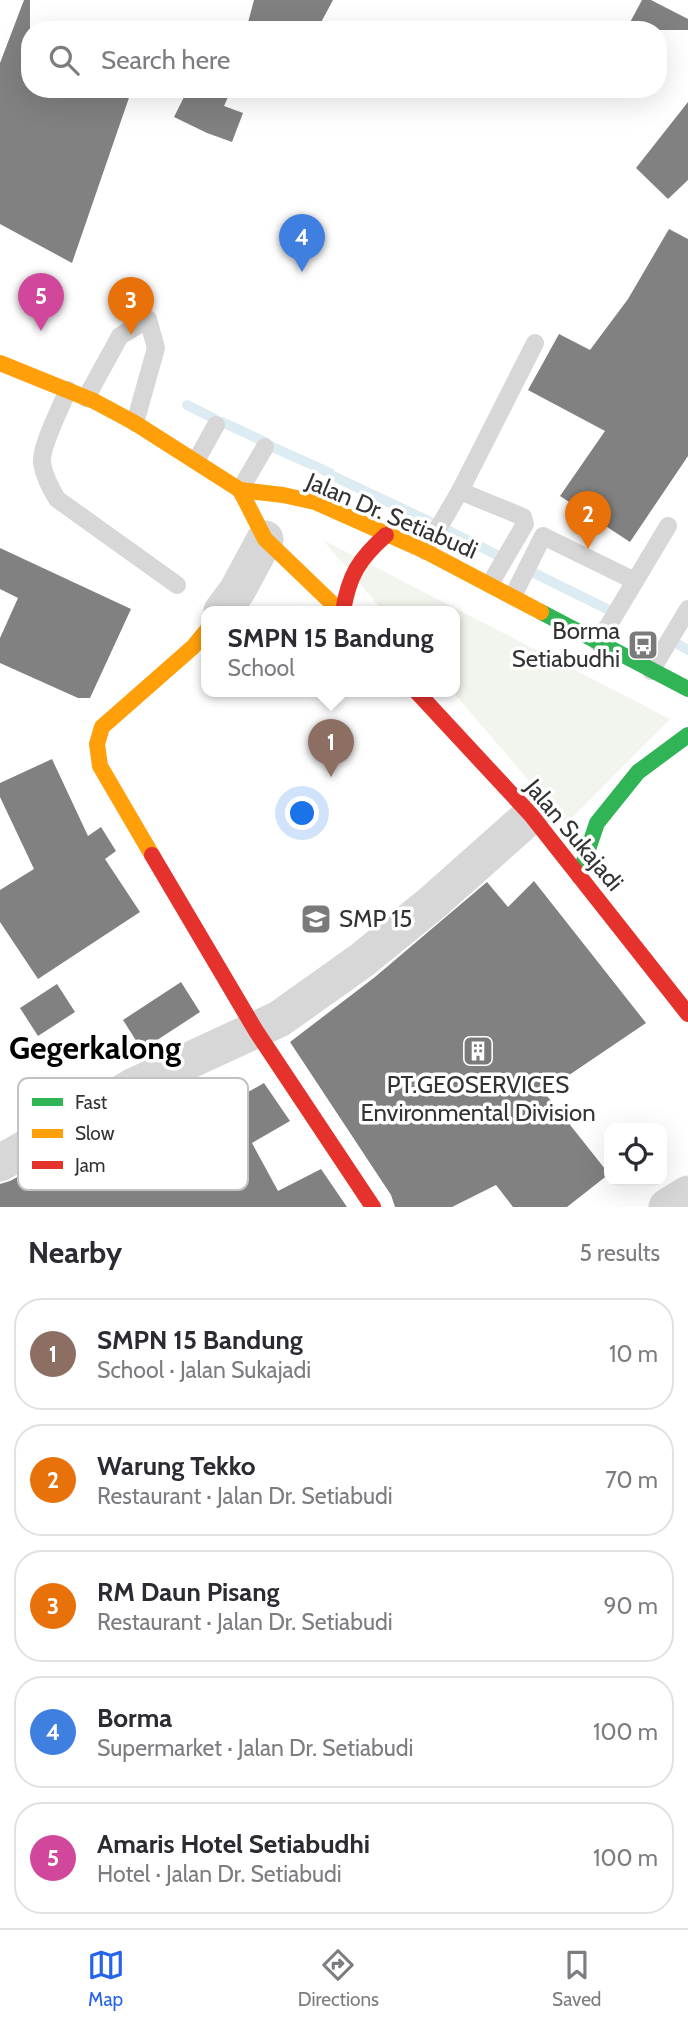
<!DOCTYPE html>
<meta charset="utf-8">
<style>
body{margin:0;font-family:Cabin,sans-serif;background:#f7f7f7;color:#2b2b33}
.controls{position:absolute;right:21px;bottom:21px;display:grid;overflow:hidden;border-radius:14px;box-shadow:0 7px 28px #0002}
.controls button{width:63px;height:63px;display:grid;place-items:center;padding:0;border:0;border-bottom:2px solid #e1e1e2;background:#fff;color:#2b2b33;font:35px sans-serif}
.you{position:absolute;left:303px;top:814px;width:24px;height:24px;margin:-18px;border:5px solid #fff;border-radius:50%;background:#1a73e8;box-shadow:0 0 0 10px #1a73e833}
.badge{display:grid;place-items:center;width:46px;height:46px;border-radius:50%;background:#2563eb;color:#fff;font-size:23px;font-weight:700}
.pin{position:absolute;translate:-50% -58px;filter:drop-shadow(0 2px 4px #0008)}
.pin::after{content:'';position:absolute;top:37px;width:24px;height:21px;background:inherit;clip-path:polygon(0 0,100% 0,50% 100%)}
.popup{position:absolute;left:201px;top:606px;width:259px;height:91px;box-sizing:border-box;display:grid;place-content:center;border-radius:14px;background:#fff;filter:drop-shadow(0 2px 5px #0005);font-size:23px;white-space:nowrap;color:#7c7c81}
.popup b{font-size:26px;color:#2b2b33}
.popup::after{content:'';position:absolute;left:50%;top:100%;margin-left:-14px;border:14px solid transparent;border-top-color:#fff}
.list{margin:0;padding:0;list-style:none}
h2{display:flex;justify-content:space-between;align-items:center;height:91px;margin:0;padding:0 28px;font-size:30px}
h2 small{font-size:23px;font-weight:400;color:#7c7c81}
.list li{display:grid;grid-template-columns:46px 1fr auto;gap:21px;align-items:center;box-sizing:border-box;height:112px;margin:0 14px 14px;padding:0 14px;border:2px solid #e1e1e2;border-radius:28px}
.list b{display:block;font-size:26px;white-space:nowrap}
.list p{margin:0;font-size:23px;white-space:nowrap;color:#7c7c81}
.list em{font-size:23px;font-style:normal;color:#7c7c81}
.icon{flex:none;width:38px;height:38px;fill:none;stroke:currentColor;stroke-width:2;stroke-linecap:round;stroke-linejoin:round}
.map{position:relative;flex:none;width:688px;height:1207px;overflow:hidden}
.search{position:absolute;background:#fff;box-shadow:0 7px 28px #0002;left:21px;right:21px;top:21px;height:77px;display:flex;align-items:center;gap:18px;box-sizing:border-box;padding:0 24px;border-radius:28px;color:#7c7c81;font-size:26px}
.sheet{height:721px;background:#fff}
nav{display:flex;justify-content:space-around;align-items:center;box-sizing:border-box;height:98px;border-top:2px solid #e1e1e2;background:#fff;font-size:19px;color:#7c7c81}
nav a{display:grid;justify-items:center;gap:4px}
nav .on{color:#2563eb}
.map>svg:first-child{display:block}
.green{fill:#f1f5ed}
.lines{fill:none;stroke-linecap:round;stroke-linejoin:round}
.stream{stroke:#ddebf3;stroke-width:10}
.building{fill:#818181}
.lane{stroke:#d7d7d7;stroke-width:18}
.street{stroke:#d7d7d7;stroke-width:37}
.fast{stroke:#30b455;stroke-width:16}
.slow{stroke:#ff9f0a;stroke-width:16}
.jam{stroke:#e5322d;stroke-width:16}
.labels{text-anchor:middle;stroke-width:7;stroke-linejoin:round;paint-order:stroke}
.street-label{font-size:24px;fill:#333;stroke:#fff}
.poi-label{font-size:24px;fill:#333;stroke:#fff;text-anchor:end}
.district-label{font-size:32px;font-weight:bold;fill:#000;stroke:#fff}
.key{fill:#fff;stroke:#c2c2c2;stroke-width:2}
.key-label{font-size:19px;fill:#333}
</style>
<div class="map">
<svg width="688" height="1207" viewBox="0 0 688 1207">
<rect width="100%" height="100%" fill="#fff"/>
<path class="green" d="M323,540L670,719L566,824L452,691H455V611H383Z"/>
<g class="lines">
<g class="stream">
<path d="M187,405L215,419"/>
<path d="M222,422L265,442"/>
<path d="M268,445L330,473"/>
<path d="M333,476L435,524"/>
<path d="M443,528L499,556"/>
<path d="M534,573L613,612"/>
<path d="M674,642L688,650"/>
</g>
</g>
<g class="building">
<path d="M24,0H30V89H132L72,263L0,224V63Z"/>
<path d="M254,0H333L317,30H246Z"/>
<path d="M642,0H651L688,19V30H626Z"/>
<path d="M188,89H212L228,97L224,106L243,113L232,142L207,133L174,117Z"/>
<path d="M688,102V180L668,199L636,168Z"/>
<path d="M669,229L688,239V456L630,542L560,496L605,431L528,390L559,334L590,350L628,299Z"/>
<path d="M0,548L131,609L90,698H78L0,663V638L18,598L0,589Z"/>
<path d="M52,759L88,836L101,827L116,851L105,859L140,912L38,979L0,922V890L34,869L0,797V783Z"/>
<path d="M534,881L646,1023L544,1092L609,1174L567,1207H513L496,1185L452,1207H395L391,1195L290,1042L375,977L487,882L508,907Z"/>
<path d="M181,982L200,1012L142,1050L123,1020Z"/>
<path d="M57,984L75,1012L38,1036L20,1008Z"/>
<path d="M264,1083L290,1121L252,1143L278,1191L321,1169L347,1207H0V1184L10,1181L41,1164L49,1183L104,1155L164,1129L169,1137Z"/>
</g>
<g class="lines">
<g class="lane">
<path d="M68,390C61,407 40,447 42,463C44,476 50,487 57,499L177,585"/>
<path d="M86,398L120,336L148,319L156,348L135,423"/>
<path d="M196,461L216,425"/>
<path d="M240,490L265,447"/>
<path d="M460,491L523,517L525,524L490,584"/>
<path d="M425,551L460,491L535,343"/>
<path d="M513,596L543,536L635,581"/>
<path d="M598,643L668,526"/>
<path d="M651,671L688,609"/>
</g>
<g class="street">
<path d="M222,611L237,591L265,539"/>
<path d="M0,1163L134,1086L279,1019L362,960L432,903L531,815"/>
<path d="M667,1207L688,1194"/>
</g>
<g class="fast">
<path d="M541,612L688,689"/>
<path d="M579,876L597,823L638,772L688,735"/>
</g>
<g class="slow">
<path d="M0,363L94,401L135,423L240,490L283,495L315,502L425,551L541,612"/>
<path d="M240,490L265,539L340,611"/>
<path d="M152,855L100,766L97,744L102,727L193,647L207,630"/>
</g>
<g class="jam">
<path d="M343,611C349,575 359,559 386,535"/>
<path d="M416,691L531,815L688,1014"/>
<path d="M152,855L256,1031L373,1207"/>
</g>
</g>
<defs>
<g id="bus-square" transform="scale(1.575)"><rect x="-9" y="-9" width="18" height="18" rx="4" fill="#7a7a7a" stroke="#fff"/><path d="M-5-6H5V4H4V6H2V4H-2V6H-4V4H-5ZM-3.5-4V0h7V-4ZM-3.5 1.2v1.5H-2V1.2ZM2 1.2v1.5H3.5V1.2Z" fill="#fff"/></g>
<g id="school-square" transform="scale(1.575)"><rect x="-9" y="-9" width="18" height="18" rx="4" fill="#7a7a7a" stroke="#fff"/><path d="M0-5L7-2L0 1L-7-2ZM-4 1L0 2.5L4 1V4Q0 6-4 4Z" fill="#fff"/></g>
<g id="building-square" transform="scale(1.575)"><rect x="-9" y="-9" width="18" height="18" rx="4" fill="#7a7a7a" stroke="#fff"/><path d="M-4-6H4V6H1V3H-1V6H-4ZM-2.5-4.3h1.7v1.8h-1.7ZM.8-4.3h1.7v1.8H.8ZM-2.5-1h1.7V.8h-1.7ZM.8-1h1.7V.8H.8Z" fill="#fff"/></g>
</defs>
<g fill-rule="evenodd">
<use href="#bus-square" x="643" y="645"/>
<use href="#school-square" x="316" y="919"/>
<use href="#building-square" x="478" y="1051"/>
</g>
<g class="labels">
<g class="street-label">
<text transform="translate(392 516) rotate(23)" y="8">Jalan Dr. Setiabudi</text>
<text transform="translate(574 835) rotate(50)" y="8">Jalan Sukajadi</text>
</g>
<g class="poi-label">
<text x="620" y="639">Borma<tspan x="620" dy="28">Setiabudhi</tspan></text>
<text x="339" y="927" text-anchor="start">SMP 15</text>
<text x="478" y="1093" text-anchor="middle">PT.GEOSERVICES<tspan x="478" dy="28">Environmental Division</tspan></text>
</g>
<g class="district-label">
<text x="95" y="1059">Gegerkalong</text>
</g>
</g>
<rect x="18" y="1078" width="230" height="112" rx="10" class="key"/>
<rect x="32" y="1098" width="31" height="8" fill="#30b455"/>
<rect x="32" y="1129" width="31" height="9" fill="#ff9f0a"/>
<rect x="32" y="1161" width="31" height="8" fill="#e5322d"/>
<g class="key-label">
<text x="75" y="1109">Fast</text>
<text x="75" y="1140">Slow</text>
<text x="75" y="1172">Jam</text>
</g>
</svg>
<div class="controls">
<button><svg class="icon" aria-label="locate" viewBox="0 0 24 24"><circle cx="12" cy="12" r="6"/><path d="M12 2v4M12 18v4M2 12h4M18 12h4"/></svg></button>
</div>
<div class="you"></div>
<div class="pin badge" style="left:331px;top:777px;background:#8d6e63">1</div>
<div class="popup"><b>SMPN 15 Bandung</b>School</div>
<div class="pin badge" style="left:588px;top:549px;background:#e8710a">2</div>
<div class="pin badge" style="left:131px;top:335px;background:#e8710a">3</div>
<div class="pin badge" style="left:302px;top:272px;background:#3f7fe0">4</div>
<div class="pin badge" style="left:41px;top:331px;background:#d1479c">5</div>
<div class="search"><svg class="icon" aria-label="search" viewBox="0 0 24 24"><circle cx="10" cy="10" r="6"/><path d="M15 15l6 6"/></svg>Search here</div>
</div>
<section class="sheet">
<h2>Nearby<small>5 results</small></h2>
<ul class="list">
<li><span class="badge" style="background:#8d6e63">1</span><div><b>SMPN 15 Bandung</b><p>School · Jalan Sukajadi</p></div><em>10 m</em></li>
<li><span class="badge" style="background:#e8710a">2</span><div><b>Warung Tekko</b><p>Restaurant · Jalan Dr. Setiabudi</p></div><em>70 m</em></li>
<li><span class="badge" style="background:#e8710a">3</span><div><b>RM Daun Pisang</b><p>Restaurant · Jalan Dr. Setiabudi</p></div><em>90 m</em></li>
<li><span class="badge" style="background:#3f7fe0">4</span><div><b>Borma</b><p>Supermarket · Jalan Dr. Setiabudi</p></div><em>100 m</em></li>
<li><span class="badge" style="background:#d1479c">5</span><div><b>Amaris Hotel Setiabudhi</b><p>Hotel · Jalan Dr. Setiabudi</p></div><em>100 m</em></li>
</ul>
</section>
<nav>
<a class="on"><svg class="icon" aria-label="map" viewBox="0 0 24 24"><path d="M3 6l6-2 6 2 6-2v14l-6 2-6-2-6 2zM9 4v14M15 6v14"/></svg>Map</a>
<a><svg class="icon" aria-label="directions" viewBox="0 0 24 24"><path d="M12 3l9 9-9 9-9-9zM9 14v-3h6M13 9l2 2-2 2"/></svg>Directions</a>
<a><svg class="icon" aria-label="saved" viewBox="0 0 24 24"><path d="M7 4h10v16l-5-4-5 4z"/></svg>Saved</a>
</nav>
